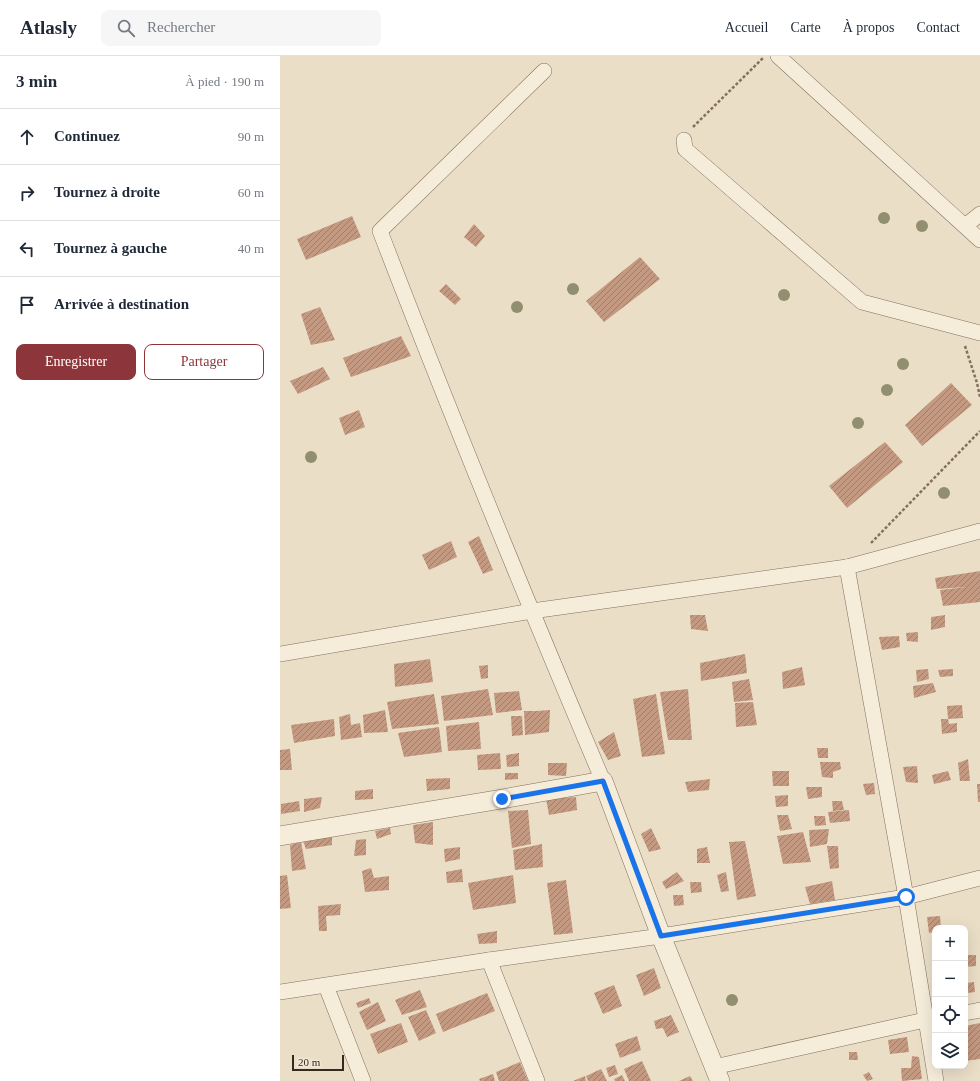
<!DOCTYPE html>
<html lang="fr">
<meta charset="utf-8">
<style>
body{margin:0;font-family:"Times New Roman",serif;background:#f6f6f7;color:#1f2937}
.controls{position:absolute;right:12px;bottom:12px;display:grid;overflow:hidden;border-radius:8px;box-shadow:0 4px 16px #0002}
.controls button{width:36px;height:36px;display:grid;place-items:center;padding:0;border:0;border-bottom:1px solid #e0e1e3;background:#fff;color:#1f2937;font:20px sans-serif}
.scale{position:absolute;left:12px;bottom:10px;width:52px;box-sizing:border-box;padding-left:4px;border:2px solid #352920;border-top:0;font-size:11px;line-height:14px;white-space:nowrap;color:#352920;-webkit-text-stroke:3px #f2e8d6;paint-order:stroke}
.stop{position:absolute;width:12px;height:12px;margin:-9px;border:3px solid #1a73e8;border-radius:50%;background:#fff}
.stop.end{background:#1a73e8;border-color:#fff;box-shadow:0 1px 4px #0008}
.list{margin:0;padding:0;list-style:none}
h2{display:flex;justify-content:space-between;align-items:center;height:52px;margin:0;padding:0 16px;font-size:17px}
h2 small{font-size:13px;font-weight:400;color:#747a83}
.list li{display:grid;grid-template-columns:26px 1fr auto;gap:12px;align-items:center;box-sizing:border-box;height:56px;padding:0 16px;border-top:1px solid #e0e1e3}
.list b{display:block;font-size:15px;white-space:nowrap}
.list em{font-size:13px;font-style:normal;color:#747a83}
.actions{display:flex;gap:8px;padding:12px 16px}
.actions a{flex:1;padding:9px 0;border:1px solid #8c353a;border-radius:8px;text-align:center;font-size:14px;color:#8c353a}
.actions .main{background:#8c353a;color:#fff}
.icon{flex:none;width:22px;height:22px;fill:none;stroke:currentColor;stroke-width:2;stroke-linecap:round;stroke-linejoin:round}
.map{position:relative;flex:none;width:700px;height:1025px;overflow:hidden}
header{display:flex;align-items:center;gap:24px;box-sizing:border-box;height:56px;padding:0 20px;background:#fff;border-bottom:1px solid #e0e1e3}
header strong{font-size:19px}
nav{display:flex;gap:22px;margin-inline-start:auto;font-size:14px}
.search{width:280px;height:36px;background:#f6f6f7;display:flex;align-items:center;gap:10px;box-sizing:border-box;padding:0 14px;border-radius:8px;color:#747a83;font-size:15px}
main{display:flex}
aside{flex:1;background:#fff}
.map>svg:first-child{display:block}
.building{fill:url(#building-hatch)}
.lines{fill:none;stroke-linecap:round;stroke-linejoin:round}
.minor-casing{stroke:#83705e;stroke-width:16}
.tertiary-casing{stroke:#83705e;stroke-width:20}
.path{stroke:#83705e;stroke-width:2.5;stroke-dasharray:3 2;stroke-linecap:butt}
.minor{stroke:#f5ecda;stroke-width:15}
.tertiary{stroke:#f5ecda;stroke-width:19}
.tree{fill:#918f70}
.route{stroke:#1a73e8;stroke-width:5}
</style>
<header>
<strong>Atlasly</strong>
<div class="search"><svg class="icon" aria-label="search" viewBox="0 0 24 24"><circle cx="10" cy="10" r="6"/><path d="M15 15l6 6"/></svg>Rechercher</div>
<nav><a>Accueil</a><a>Carte</a><a>À propos</a><a>Contact</a></nav>
</header>
<main>
<aside>
<h2>3 min<small>À pied · 190 m</small></h2>
<ul class="list">
<li><svg class="icon" aria-label="ahead" viewBox="0 0 24 24"><path d="M12 20V5M6 11l6-6 6 6"/></svg><div><b>Continuez</b></div><em>90 m</em></li>
<li><svg class="icon" aria-label="right" viewBox="0 0 24 24"><path d="M7 20v-9h11M14 6l5 5-5 5"/></svg><div><b>Tournez à droite</b></div><em>60 m</em></li>
<li><svg class="icon" aria-label="left" viewBox="0 0 24 24"><path d="M17 20v-9H6M10 6l-5 5 5 5"/></svg><div><b>Tournez à gauche</b></div><em>40 m</em></li>
<li><svg class="icon" aria-label="arrive" viewBox="0 0 24 24"><path d="M6 21V4h12l-3 4 3 4H6"/></svg><div><b>Arrivée à destination</b></div></li>
</ul>
<div class="actions"><a class="main">Enregistrer</a><a>Partager</a></div>
</aside>
<div class="map">
<svg width="700" height="1025" viewBox="0 0 700 1025">
<defs>
<pattern id="building-hatch" width="6" height="6" patternUnits="userSpaceOnUse"><rect width="6" height="6" fill="#c49981"/><path d="M-1 1l2-2M0 6l6-6M5 7l2-2" fill="none" stroke="#a07d69"/></pattern>
</defs>
<rect width="100%" height="100%" fill="#eadec7"/>
<g class="building">
<path d="M72,160L81,181L26,204L17,183Z"/>
<path d="M194,168L205,180L196,191L184,181Z"/>
<path d="M360,201L380,223L324,266L306,245Z"/>
<path d="M166,228L181,243L175,249L159,235Z"/>
<path d="M40,251L55,284L31,289L21,258Z"/>
<path d="M121,280L131,300L71,321L63,302Z"/>
<path d="M43,311L50,323L18,338L10,325Z"/>
<path d="M671,327L692,349L642,390L625,369Z"/>
<path d="M79,354L85,371L65,379L59,362Z"/>
<path d="M605,386L623,406L567,452L549,430Z"/>
<path d="M199,480L213,514L203,518L188,486Z"/>
<path d="M171,485L177,501L149,514L142,499Z"/>
<path d="M700,515V546L663,550L660,534L686,531L657,533L655,522Z"/>
<path d="M410,559H425L428,575L411,573Z"/>
<path d="M665,559V571L651,574V561Z"/>
<path d="M638,576V586L627,585L626,577Z"/>
<path d="M619,580L620,591L602,594L599,581Z"/>
<path d="M465,598L467,617L421,625L420,607Z"/>
<path d="M150,603L153,626L115,631L114,608Z"/>
<path d="M208,609V622L201,623L199,610Z"/>
<path d="M522,611L525,629L503,633L502,616Z"/>
<path d="M648,613L649,623L637,626L636,614Z"/>
<path d="M673,613V620L660,621L658,614Z"/>
<path d="M469,623L473,644L454,646L452,626Z"/>
<path d="M653,627L656,636L634,642L633,630Z"/>
<path d="M208,633L213,659L164,665L161,640Z"/>
<path d="M408,633L412,684H388L380,636Z"/>
<path d="M239,635L242,654L216,657L214,637Z"/>
<path d="M154,638L159,668L112,673L107,646Z"/>
<path d="M376,638L385,698L362,701L353,643Z"/>
<path d="M473,646L477,669L456,671L455,647Z"/>
<path d="M682,649L683,662L668,663L667,650Z"/>
<path d="M105,654L108,676L84,677L83,659Z"/>
<path d="M270,654L269,676L245,679L244,655H256Z"/>
<path d="M70,658L71,669L80,667L82,681L61,684L59,661Z"/>
<path d="M231,660H242L243,679L232,680Z"/>
<path d="M54,663L55,680L14,687L11,669Z"/>
<path d="M661,663H668L669,668L677,667V676L662,678Z"/>
<path d="M199,666L201,693L168,695L166,670Z"/>
<path d="M159,671L162,696L124,701L118,677Z"/>
<path d="M334,676L341,700L328,704L318,686Z"/>
<path d="M537,692H548V702H538Z"/>
<path d="M10,693L12,714H0V694Z"/>
<path d="M220,697L221,713L198,714L197,699Z"/>
<path d="M239,697V710L227,711L226,699Z"/>
<path d="M688,703L690,725H680L678,707Z"/>
<path d="M540,706H560L561,713L553,716V722L542,721Z"/>
<path d="M268,707H287L286,720L268,719Z"/>
<path d="M637,710L638,727L626,726L623,711Z"/>
<path d="M492,715H509V730H493Z"/>
<path d="M668,715L671,724L654,728L652,719Z"/>
<path d="M225,717H238V723L225,724Z"/>
<path d="M170,722V733L147,735L146,723Z"/>
<path d="M430,723L429,734L408,736L405,726Z"/>
<path d="M594,727L595,738L586,739L583,728Z"/>
<path d="M697,728H700V746H698Z"/>
<path d="M526,731H542V741L528,743Z"/>
<path d="M93,733V743L75,744V735Z"/>
<path d="M508,739V750L496,751L495,740Z"/>
<path d="M42,741L40,752L24,756V743Z"/>
<path d="M296,741L297,754L269,759L266,743Z"/>
<path d="M19,745L20,755L1,758V748Z"/>
<path d="M552,745H562L564,754L553,755Z"/>
<path d="M248,754L251,788L232,792L228,755Z"/>
<path d="M569,754L570,765L550,767L548,756Z"/>
<path d="M497,759H508L512,773L500,775Z"/>
<path d="M534,760H545L546,769L535,770Z"/>
<path d="M153,766V789L135,787L133,769Z"/>
<path d="M110,772L111,778L97,783L95,775Z"/>
<path d="M371,772L381,793L369,796L361,778Z"/>
<path d="M549,773L547,788L530,791L529,774Z"/>
<path d="M523,776L531,806L503,808L497,780Z"/>
<path d="M52,780V789L26,793L23,785Z"/>
<path d="M86,783V799L74,800L76,784Z"/>
<path d="M465,785L476,840L457,844L449,786Z"/>
<path d="M21,786L26,813L12,815L10,789Z"/>
<path d="M262,788L263,811L235,814L233,794Z"/>
<path d="M547,790H558L559,812L550,813Z"/>
<path d="M180,791V803L165,806L164,793Z"/>
<path d="M427,791L430,807H417V793Z"/>
<path d="M91,812L94,822L109,820V834L85,836L82,815Z"/>
<path d="M182,813L183,826L167,827L166,816Z"/>
<path d="M397,816L404,825L386,833L382,826Z"/>
<path d="M446,816L449,835L441,836L437,819Z"/>
<path d="M7,819L11,852L0,853V820Z"/>
<path d="M233,819L236,847L193,854L188,827Z"/>
<path d="M286,824L293,877L274,879L267,827Z"/>
<path d="M552,825L555,844L530,848L525,831Z"/>
<path d="M410,826H421L422,836L411,837Z"/>
<path d="M393,839H403L404,849L394,850Z"/>
<path d="M61,848L60,859L46,860L47,875H39L38,850Z"/>
<path d="M660,860L661,872H655V876L649,877L647,861Z"/>
<path d="M685,873H686L687,884H685Z"/>
<path d="M217,875V887L199,888L197,878Z"/>
<path d="M685,899H696V910L685,911Z"/>
<path d="M374,912L381,932L364,940L356,919Z"/>
<path d="M694,926L695,936L687,937L686,927Z"/>
<path d="M334,929L342,950L323,958L314,937Z"/>
<path d="M140,934L147,951L122,959L115,944Z"/>
<path d="M207,937L215,955L163,976L156,958Z"/>
<path d="M89,942L91,947L78,952L76,947Z"/>
<path d="M98,946L106,965L87,974L79,956Z"/>
<path d="M146,954L156,977L139,985L128,961Z"/>
<path d="M391,959L399,976L387,981L383,972L376,973L374,965Z"/>
<path d="M121,967L128,986L98,998L90,978Z"/>
<path d="M700,967V1003L685,1005V970Z"/>
<path d="M357,980L361,994L340,1002L335,988Z"/>
<path d="M627,981L629,996L610,998L608,984Z"/>
<path d="M569,996H577L578,1004H569Z"/>
<path d="M632,1000L639,1001L642,1023L622,1025L621,1012H631Z"/>
<path d="M362,1005L371,1025H349L344,1013Z"/>
<path d="M240,1006L248,1025H219L216,1016Z"/>
<path d="M335,1009L338,1018L329,1021L326,1012Z"/>
<path d="M321,1013L327,1025H308L306,1020Z"/>
<path d="M589,1016L593,1023L587,1025L583,1019Z"/>
<path d="M213,1018L215,1025H200L199,1023Z"/>
<path d="M342,1019L345,1025H335L334,1023Z"/>
<path d="M305,1020L306,1025H293Z"/>
<path d="M410,1020L413,1025H399Z"/>
</g>
<g class="lines">
<g class="minor-casing">
<g id="minor">
<path d="M498,0L700,184"/>
<path d="M264,15L100,175C171,360 246,543 323,725"/>
<path d="M404,84L405,93L582,246L700,277"/>
<path d="M685,170L700,158"/>
<path d="M567,511L626,841L656,1025"/>
<path d="M0,598L252,555L567,511L700,475"/>
<path d="M209,904L257,1025"/>
<path d="M46,930L83,1025"/>
<path d="M0,936L209,904L381,880L626,841L700,822"/>
<path d="M685,957L700,954"/>
<path d="M434,1011L654,962"/>
</g>
</g>
<g class="tertiary-casing">
<path id="tertiary" d="M0,780L222,743L323,725L381,880L440,1025"/>
</g>
<g class="path">
<path d="M413,71L483,2"/>
<path d="M685,290L697,327L700,341"/>
<path d="M591,487L700,375"/>
</g>
<use href="#minor" class="minor"/>
<use href="#tertiary" class="tertiary"/>
</g>
<g class="tree">
<circle cx="604" cy="162" r="6"/>
<circle cx="642" cy="170" r="6"/>
<circle cx="293" cy="233" r="6"/>
<circle cx="504" cy="239" r="6"/>
<circle cx="237" cy="251" r="6"/>
<circle cx="623" cy="308" r="6"/>
<circle cx="607" cy="334" r="6"/>
<circle cx="578" cy="367" r="6"/>
<circle cx="31" cy="401" r="6"/>
<circle cx="664" cy="437" r="6"/>
<circle cx="452" cy="944" r="6"/>
</g>
<g class="lines">
<path class="route" d="M222,743L323,725L381,880L626,841"/>
</g>
</svg>
<div class="controls">
<button>+</button>
<button>−</button>
<button><svg class="icon" aria-label="locate" viewBox="0 0 24 24"><circle cx="12" cy="12" r="6"/><path d="M12 2v4M12 18v4M2 12h4M18 12h4"/></svg></button>
<button><svg class="icon" aria-label="layers" viewBox="0 0 24 24"><path d="M12 4l9 5-9 5-9-5zM3 14l9 5 9-5"/></svg></button>
</div>
<div class="scale">20 m</div>
<div class="stop" style="left:626px;top:841px"></div>
<div class="stop end" style="left:222px;top:743px"></div>
</div>
</main>
